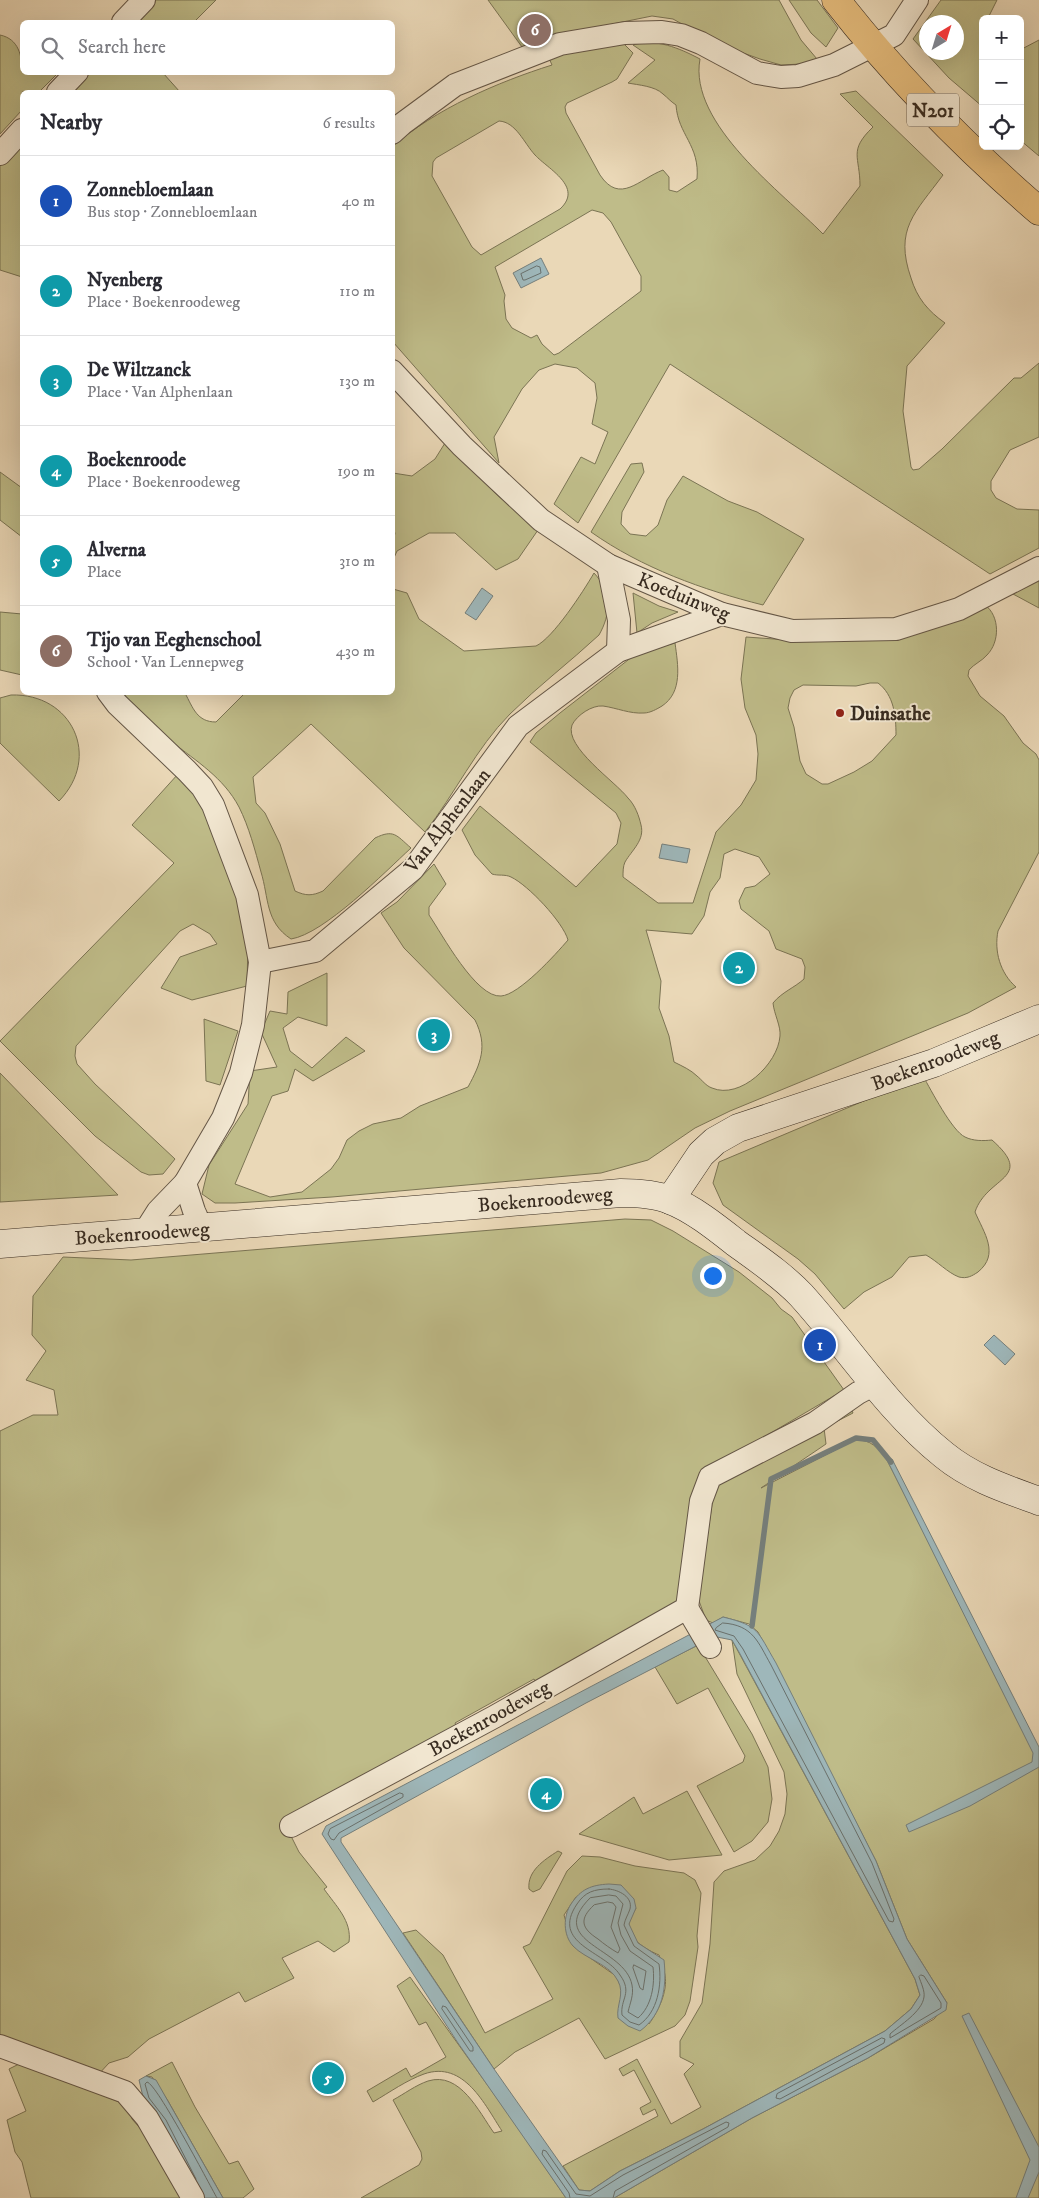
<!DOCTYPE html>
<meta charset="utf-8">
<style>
body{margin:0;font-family:"IM FELL DW Pica",serif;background:#f7f7f7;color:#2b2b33}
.controls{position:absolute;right:15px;top:15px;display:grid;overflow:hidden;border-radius:8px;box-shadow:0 5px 20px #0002}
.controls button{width:45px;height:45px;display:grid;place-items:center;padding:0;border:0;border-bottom:1px solid #e1e1e2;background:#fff;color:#2b2b33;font:25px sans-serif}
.compass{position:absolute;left:919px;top:15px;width:45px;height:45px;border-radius:50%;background:#fff;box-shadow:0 5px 20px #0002;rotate:38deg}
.you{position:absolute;left:712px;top:1275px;width:18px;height:18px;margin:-12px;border:4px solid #fff;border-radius:50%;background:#1a73e8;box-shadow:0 0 0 8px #1a73e833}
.badge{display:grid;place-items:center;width:32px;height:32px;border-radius:50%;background:#1a73e8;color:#fff;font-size:16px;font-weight:700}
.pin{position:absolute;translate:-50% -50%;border:2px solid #fff;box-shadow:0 1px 5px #0006}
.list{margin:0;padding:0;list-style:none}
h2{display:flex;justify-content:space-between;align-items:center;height:65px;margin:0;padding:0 20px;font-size:21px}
h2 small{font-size:16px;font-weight:400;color:#7c7c81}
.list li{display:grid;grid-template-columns:32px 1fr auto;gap:15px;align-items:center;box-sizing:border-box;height:90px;padding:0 20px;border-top:1px solid #e1e1e2}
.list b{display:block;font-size:19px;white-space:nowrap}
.list p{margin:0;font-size:16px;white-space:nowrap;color:#7c7c81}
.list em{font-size:16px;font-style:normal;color:#7c7c81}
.icon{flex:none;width:28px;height:28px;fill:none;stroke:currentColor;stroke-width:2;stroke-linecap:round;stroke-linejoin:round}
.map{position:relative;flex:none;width:1039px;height:2198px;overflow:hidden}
.search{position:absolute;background:#fff;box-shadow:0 5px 20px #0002;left:20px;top:20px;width:375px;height:55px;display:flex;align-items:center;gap:12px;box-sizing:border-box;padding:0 18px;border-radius:8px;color:#7c7c81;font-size:19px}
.panel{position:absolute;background:#fff;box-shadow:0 5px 20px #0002;left:20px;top:90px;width:375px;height:605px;border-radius:8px}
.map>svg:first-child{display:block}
.green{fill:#bfbc89;stroke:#7b7454;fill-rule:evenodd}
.water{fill:#9eb7ba;stroke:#757f7c;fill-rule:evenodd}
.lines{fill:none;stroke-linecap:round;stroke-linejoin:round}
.shore{stroke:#6a716d;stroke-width:1}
.stream{stroke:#757f7c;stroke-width:5.5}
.street-casing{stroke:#645646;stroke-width:24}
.secondary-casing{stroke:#372b20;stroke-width:29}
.primary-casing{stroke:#372b20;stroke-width:29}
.street{stroke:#f1e6d0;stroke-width:22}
.secondary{stroke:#f1e6d0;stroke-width:28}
.primary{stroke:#e5bc7c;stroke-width:28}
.poi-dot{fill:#8f2418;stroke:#f1e6d0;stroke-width:2}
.labels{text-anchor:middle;stroke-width:4;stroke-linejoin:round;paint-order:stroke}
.shield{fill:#f1e6d0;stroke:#6f6355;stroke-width:1}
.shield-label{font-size:19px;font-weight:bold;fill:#372b20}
.street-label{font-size:20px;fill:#372b20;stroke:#f1e6d0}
.poi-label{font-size:20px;font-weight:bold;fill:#372b20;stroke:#f1e6d0;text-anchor:start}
</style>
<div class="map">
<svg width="1039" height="2198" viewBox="0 0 1039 2198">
<rect width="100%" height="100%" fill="#ead8b7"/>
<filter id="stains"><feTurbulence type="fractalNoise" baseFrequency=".004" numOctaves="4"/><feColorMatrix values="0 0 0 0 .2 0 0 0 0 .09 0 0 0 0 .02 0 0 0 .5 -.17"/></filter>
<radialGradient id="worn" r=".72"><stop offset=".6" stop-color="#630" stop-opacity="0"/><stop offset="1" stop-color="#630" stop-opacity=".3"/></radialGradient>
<g class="green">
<path d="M153,0H216L194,22H132Z"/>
<path d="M488,0H779L801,40L817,59L801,64L781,65L760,59L718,44L673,19L652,16L588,29L522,47Z"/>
<path d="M789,0H817L838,28L826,47L811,33Z"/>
<path d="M941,0H997L988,18L983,19V107L949,78L913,39ZM956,22V52H926V22Z"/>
<path d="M0,35C19,39 22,56 22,72L58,73L39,92H22V110L0,134Z"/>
<path d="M1039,40V156L1020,140V50Z"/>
<path d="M622,42L633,53L617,79L612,82L567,103L565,107L566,113L600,175C620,205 639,179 663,170L669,177V190L677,192L697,179C700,145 678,135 676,105C670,101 668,98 663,94C655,86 638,85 628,83L655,60L633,45C656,38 679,48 700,59C688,124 783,193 823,234L860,186C860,156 848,151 873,127L840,94L856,91L943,175C915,213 894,229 911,278C917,298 928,311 945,323L907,366L903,411L911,467L913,470L919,469L942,449L1014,378H1021L1039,363V437L1010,450L991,481V490L996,498L1017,509L1039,510V548L990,574L670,364L578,523L554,504L581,457L595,464L608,432L592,424L597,398L595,383L577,368L555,364L539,370L522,389L494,437L499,463L393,342L392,147C435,109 498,82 552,65L548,56ZM499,121C516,122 524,143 535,155C548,169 584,187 560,209L481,255L472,247L432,176L433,162L436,158ZM592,210L603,213L611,222L641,276V291L559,353L554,355L542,344L537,335L531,338L512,328L506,319L504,301L505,295L495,267Z"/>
<path d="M85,72L163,73L180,92H66Z"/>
<path d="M22,139V277L0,270V163Z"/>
<path d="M445,443L495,493L538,530L518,559L496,570L455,533H429L397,551L393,560V542L395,533L392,528L393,473L412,476L435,459Z"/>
<path d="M642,463L644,472L622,512L621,524L630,534L646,536L658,525L667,500L683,476L728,501L757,512L804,539L763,605C703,590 642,568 591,532L631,464Z"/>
<path d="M0,472L22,488V537L0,520Z"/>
<path d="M594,573C612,592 611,614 599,635C570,662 538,686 510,714C476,748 455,794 425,832L311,724L253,777L256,803L265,813L280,844L295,891C306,896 312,896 323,891L375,838C394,829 396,835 411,848C385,872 324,934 291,939C265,922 269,898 261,872C255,850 249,827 239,807C223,777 197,762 171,741C154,727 136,710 123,693H185C193,708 197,722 216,722L245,693L392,692L393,589L407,593L419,619L464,651L536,646C553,638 583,592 594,573Z"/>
<path d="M1039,575V608L1013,594Z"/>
<path d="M633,593L659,606L678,612L652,623L637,633Z"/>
<path d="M985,605C1000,616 1000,642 987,655C982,661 974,664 969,670L968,676L980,696L1004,716L1023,743L1036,754L1039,760V852L998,931C994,951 1000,973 1016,987L968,1013L730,1111L695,1128L648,1160L601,1173L332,1197L235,1203H215L202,1194L209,1165L248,1104L250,1071L277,1067L261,1032L270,1011L287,1014L288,992L327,973V1026L298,1017L283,1028L290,1051L312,1068L346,1037L365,1051L313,1081L295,1069L288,1091L272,1096L235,1184L270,1197L302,1192L331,1169L339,1158L347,1140L359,1131L373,1124L401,1118L420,1106L468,1087C481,1063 488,1046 475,1020L404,948L381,913L397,902L434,864L446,884L429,907V915C442,934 476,998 501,996C519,995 556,954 568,940C563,922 528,885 511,877C505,874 498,876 492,874L475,855L462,830L480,806L576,887L617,844L621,823L616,813L530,742L536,733L560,713L637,653L675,643C678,665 683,692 662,706C657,709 650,713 644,713C630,714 617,708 603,706C592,705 577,715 572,725C564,747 616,782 628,798C635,805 639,816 641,825C645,840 632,850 625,862C623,866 623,872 623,877L658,903H693L716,832L741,805L756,780L758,754L756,735L745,708L741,679L746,637L802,641ZM870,683H878C894,695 896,716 896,735L872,761L854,772L828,784H822L806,774L800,761L794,727L788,708L790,698L794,690L803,685L856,686ZM735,849L759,857L770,874L755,886L745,888L739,901L741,909L769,931L776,949L802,959L805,967L804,979C794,988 782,992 773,1003C774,1014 781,1026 780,1036C778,1064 740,1100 712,1088C706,1086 702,1080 697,1076C691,1070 682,1066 674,1062L669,1036L659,1008L661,981L646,930L692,934L704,916L710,892L720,878L724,854Z"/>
<path d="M0,612L22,614V675L0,670Z"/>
<path d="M11,695C72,693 102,757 59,801L0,743V698Z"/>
<path d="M178,774L205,809L243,910L248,939L247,986L192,1000L161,988L180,957L217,944L210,934L193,924L180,931L76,1046L75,1056L77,1064L95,1084L175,1159L163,1174L149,1175L141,1172L95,1136L0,1041L174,863L132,825Z"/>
<path d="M204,1019L238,1031L220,1085L206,1081Z"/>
<path d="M0,1073L118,1195L0,1202Z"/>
<path d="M923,1076C931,1090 952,1131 965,1137C973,1141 983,1141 992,1140C1036,1179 987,1176 975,1212C984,1233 1000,1254 978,1272C972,1276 967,1279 959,1277C948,1273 937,1261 926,1255L909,1257L892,1277L864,1292L844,1309L815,1274L798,1259L723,1205L713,1183L719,1162Z"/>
<path d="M625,1219L651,1220L673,1231L739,1272L772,1298L781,1309L792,1317L844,1390L701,1474L682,1594L672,1611L537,1684L534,1679L455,1723L458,1730L285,1824L299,1852L327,1887L324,1889C336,1906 352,1921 349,1942L334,1952L318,1941L282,1958L294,1978L245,2002L239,1992L149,2039L128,2057L109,2063L97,2076L0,2037V1431L33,1415H58L54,1390L26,1380L46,1351L32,1335L33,1296L63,1257L131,1260Z"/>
<path d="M846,1397L853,1413L824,1428L826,1444L761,1488L855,1440C871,1439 878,1448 887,1460L1039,1760V2198H614L752,2118L868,2058L934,2019L947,2003L907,1939L876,1861L758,1632L749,1624L723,1617L713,1623L706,1620L698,1598L716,1478Z"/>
<path d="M732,1640L915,1979L920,1995L911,2009L885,2031L703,2129L620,2171L590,2191L579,2190L563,2166L658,2116L655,2109L643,2115L640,2108L651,2102L634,2070L623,2076L619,2069L637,2059L671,2124L701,2107L684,2074L694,2064L680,2057V2041L702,2003L710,1944L714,1882L724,1871L755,1860L770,1846L779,1831L785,1814L787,1794L784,1772L737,1674Z"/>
<path d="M698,1645L752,1734L768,1767L772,1799L768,1822L752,1841L734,1852L697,1786L743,1762L745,1756L708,1688L677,1704L655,1667Z"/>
<path d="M687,1791L722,1855L669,1860L579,1834L634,1797L643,1814Z"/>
<path d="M558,1851L562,1853L540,1889L533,1892L529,1889C527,1871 544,1860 558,1851Z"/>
<path d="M582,1856L600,1857L635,1866L684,1873L695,1880L701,1893L697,1936L698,1947L690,2001L685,2015L675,2026L605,2059L579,2018L515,2052L494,2069L403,1933L416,1930L443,1955L485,2033L553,1999L523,1947L530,1944L567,1871ZM576,1897L636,1908C634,1912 630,1918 629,1923C627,1939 647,1950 659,1955C661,1961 664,1968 665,1975C668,1992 658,2011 649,2024L621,1996V1987L616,1976L573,1946L564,1915Z"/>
<path d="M410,1977L514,2122L566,2198H361L419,2165L422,2159L421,2152L393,2100C404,2094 416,2085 428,2081C460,2071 479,2112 494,2133L502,2131C485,2105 464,2060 424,2074C407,2080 390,2092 373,2102L367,2091L406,2068L411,2077L446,2057L426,2022L419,2025L397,1986Z"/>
<path d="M172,2062L195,2107L229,2164L238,2161L254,2189L243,2198H223L168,2101L152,2077L146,2076Z"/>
<path d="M21,2063L127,2105L132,2119L139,2127L158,2136L190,2198H31L22,2162L15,2152L7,2120L26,2111L9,2069Z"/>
</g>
<g class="water">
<path d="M541,258L549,274L521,288L513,273Z"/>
<path d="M482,588L493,596L476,620L465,613Z"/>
<path d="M662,844L690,849L687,863L659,858Z"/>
<path d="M994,1335L1015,1354L1005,1365L984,1345Z"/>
<path d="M892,1459L1039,1747V1767L970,1806L909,1832L906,1825L1032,1762L1033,1753L887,1460Z"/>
<path d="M723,1617C760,1626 757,1631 776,1663L876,1861L907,1939L947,2003L946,2010L868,2058L752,2118L614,2198H566L458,2043L322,1834L326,1826ZM717,1637L732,1640L739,1652L915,1979L920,1995L911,2009L885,2031L703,2129L620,2171L590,2191L579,2190L494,2069L341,1842V1838L586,1703L698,1645Z"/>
<path d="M609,1884L621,1885L634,1899L636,1908L629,1924L638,1943L664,1960C667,1987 663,2014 640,2031L628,2026L618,2018C616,2005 625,1994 618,1981C610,1964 585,1959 573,1946C563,1935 563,1916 571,1904C581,1889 591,1885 609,1884Z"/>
<path d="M969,2013L1039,2147V2172L1028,2198H1016L1030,2160L962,2016Z"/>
<path d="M146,2076L156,2080L223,2198H201L144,2101L139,2080Z"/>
</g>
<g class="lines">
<g class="shore">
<path d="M537,266L540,267L541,273L525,280H523L521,274Z"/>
<path d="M723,1623C753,1625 758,1642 771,1665L872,1863L894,1919L893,1922L889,1921L743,1649L734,1636L715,1630L716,1628Z"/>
<path d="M400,1793L403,1794V1797L339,1833L334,1840L331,1839L328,1834L330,1829Z"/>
<path d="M609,1889C619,1890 633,1897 630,1909C628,1915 625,1919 624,1925L634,1946L659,1964C662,1985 658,2012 639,2025L630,2022L622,2015C620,1999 633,1993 620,1975C605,1951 550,1944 577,1904C585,1892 594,1889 609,1889Z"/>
<path d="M609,1895L616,1896L623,1904L618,1923L621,1935L630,1951L653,1967C655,1984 652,2006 638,2018L628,2012C630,2003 634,1995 632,1985C625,1947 545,1943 590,1898Z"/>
<path d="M608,1902L613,1903L616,1907L611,1927L620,1949L618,1953C611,1949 604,1944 598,1939C581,1928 579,1919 594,1905Z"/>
<path d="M634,1965L646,1971L643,1990L640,1988L633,1968Z"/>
<path d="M921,1975L924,1976L941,2003V2008L890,2038V2034C900,2025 922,2012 924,1997C925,1991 921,1983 919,1977Z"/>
<path d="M443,2006L446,2007L473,2047V2051H470L442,2009Z"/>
<path d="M882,2038L885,2039L884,2043L780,2099L776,2098L777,2094Z"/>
<path d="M196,2179L166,2120L149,2098L145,2084L147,2082C157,2084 208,2182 217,2198"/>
<path d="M570,2198L569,2193L542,2154L543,2150L546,2151L576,2194L590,2196L623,2175L726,2122L729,2123L728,2127L615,2191L613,2198"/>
</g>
<path class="stream" d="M752,1626L771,1479L856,1438L873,1440L891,1462"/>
<g class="street-casing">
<g id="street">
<path d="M123,22L144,0"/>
<path d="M58,92L77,72"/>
<path d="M392,133L402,124L455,85L560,44L625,33L662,32L681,35L701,43L757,73L781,77L798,76L834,65L894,35L917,0"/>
<path d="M0,154L22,130"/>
<path d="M392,371L462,446L541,520L608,565L722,614L792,631L896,629L959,609L1039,568"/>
<path d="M608,565L619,620L618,651"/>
<path d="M108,692L117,704L187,771L202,787L213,805L247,895L260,962L253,1025L241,1073L223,1118L185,1183L194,1211L202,1229"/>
<path d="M260,962L315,951L413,869L518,726L618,651L722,614"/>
<path d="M144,1233L158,1211L185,1183"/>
<path d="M687,1608L710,1647"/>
<path d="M291,1826L494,1717L687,1608L701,1501L710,1477L815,1423L858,1393L875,1384"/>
<path d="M0,2046L125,2092L147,2118L193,2198"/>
</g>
</g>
<g class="secondary-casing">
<g id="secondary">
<path d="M670,1200L701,1154L715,1141L738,1128L934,1063L1039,1019"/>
<path d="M0,1244L621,1193C637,1193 655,1194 670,1200C692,1208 717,1228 736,1243C758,1259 782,1275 801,1295C849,1348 888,1410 944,1455C972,1478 1006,1489 1039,1501"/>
</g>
</g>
<g class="primary-casing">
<path id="primary" d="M836,0C896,77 965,147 1039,211"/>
</g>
<use href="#street" class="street"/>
<use href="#secondary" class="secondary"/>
<use href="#primary" class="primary"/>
</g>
<circle class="poi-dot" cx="840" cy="713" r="5"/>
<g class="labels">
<rect class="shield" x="907" y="93.5" width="52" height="33" rx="4"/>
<g class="shield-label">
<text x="933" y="117">N201</text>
</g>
<g class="street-label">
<text transform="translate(684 596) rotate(22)" y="7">Koeduinweg</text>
<text transform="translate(447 820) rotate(-52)" y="7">Van Alphenlaan</text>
<text transform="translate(935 1060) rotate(-21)" y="7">Boekenroodeweg</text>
<text transform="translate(545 1199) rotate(-5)" y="7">Boekenroodeweg</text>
<text transform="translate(142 1233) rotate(-4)" y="7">Boekenroodeweg</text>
<text transform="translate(489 1718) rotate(-29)" y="7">Boekenroodeweg</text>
</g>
<g class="poi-label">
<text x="850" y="720">Duinsathe</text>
</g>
</g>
<rect width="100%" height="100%" filter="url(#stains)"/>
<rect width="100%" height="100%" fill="url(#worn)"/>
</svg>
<div class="controls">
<button>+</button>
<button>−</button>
<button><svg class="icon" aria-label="locate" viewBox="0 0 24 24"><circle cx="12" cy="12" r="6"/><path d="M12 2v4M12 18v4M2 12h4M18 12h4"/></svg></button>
</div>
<svg class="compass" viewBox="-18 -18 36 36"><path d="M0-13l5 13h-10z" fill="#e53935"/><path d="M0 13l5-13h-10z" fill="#7c7c81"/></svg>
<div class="you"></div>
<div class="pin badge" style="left:820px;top:1345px;background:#1a4fb4">1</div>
<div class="pin badge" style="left:739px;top:968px;background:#0f9aa8">2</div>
<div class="pin badge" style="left:434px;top:1035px;background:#0f9aa8">3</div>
<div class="pin badge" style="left:546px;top:1794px;background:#0f9aa8">4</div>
<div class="pin badge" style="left:328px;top:2078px;background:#0f9aa8">5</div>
<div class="pin badge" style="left:535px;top:30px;background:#8d6e63">6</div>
<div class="search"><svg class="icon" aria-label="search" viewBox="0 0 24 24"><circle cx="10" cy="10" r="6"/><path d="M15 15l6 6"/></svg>Search here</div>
<section class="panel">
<h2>Nearby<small>6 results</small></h2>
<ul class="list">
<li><span class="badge" style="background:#1a4fb4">1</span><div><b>Zonnebloemlaan</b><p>Bus stop · Zonnebloemlaan</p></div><em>40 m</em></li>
<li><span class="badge" style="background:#0f9aa8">2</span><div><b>Nyenberg</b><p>Place · Boekenroodeweg</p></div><em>110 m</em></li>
<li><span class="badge" style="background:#0f9aa8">3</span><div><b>De Wiltzanck</b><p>Place · Van Alphenlaan</p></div><em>130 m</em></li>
<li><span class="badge" style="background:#0f9aa8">4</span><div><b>Boekenroode</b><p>Place · Boekenroodeweg</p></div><em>190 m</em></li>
<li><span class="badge" style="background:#0f9aa8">5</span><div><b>Alverna</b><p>Place</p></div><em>310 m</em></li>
<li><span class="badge" style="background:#8d6e63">6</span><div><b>Tijo van Eeghenschool</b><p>School · Van Lennepweg</p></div><em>430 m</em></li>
</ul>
</section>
</div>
